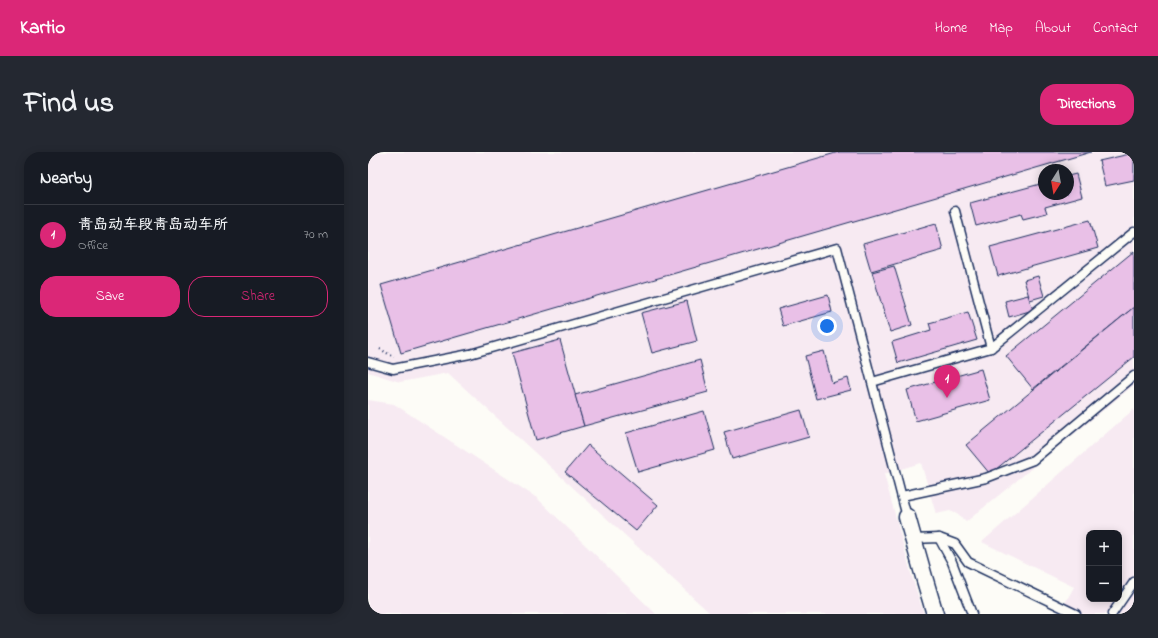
<!DOCTYPE html>
<meta charset="utf-8">
<style>
body{margin:0;font-family:"Indie Flower","LXGW WenKai TC",sans-serif;background:#242831;color:#f1f3f6}
.controls{position:absolute;right:12px;bottom:12px;display:grid;overflow:hidden;border-radius:8px;box-shadow:0 2px 10px #0003}
.controls button{width:36px;height:36px;display:grid;place-items:center;padding:0;border:0;border-bottom:1px solid #363941;background:#171b24;color:#f1f3f6;font:20px sans-serif}
.compass{position:absolute;left:670px;top:12px;width:36px;height:36px;border-radius:50%;background:#171b24;box-shadow:0 2px 10px #0003;rotate:191deg}
.you{position:absolute;left:459px;top:174px;width:14px;height:14px;margin:-10px;border:3px solid #fff;border-radius:50%;background:#1a73e8;box-shadow:0 0 0 6px #1a73e833}
.badge{display:grid;place-items:center;width:26px;height:26px;border-radius:50%;background:#db2777;color:#fff;font-size:13px;font-weight:700}
.pin{position:absolute;translate:-50% -33px;filter:drop-shadow(0 1px 2px #0008)}
.pin::after{content:'';position:absolute;top:21px;width:14px;height:12px;background:inherit;clip-path:polygon(0 0,100% 0,50% 100%)}
.list{margin:0;padding:0;list-style:none}
h2{display:flex;justify-content:space-between;align-items:center;height:52px;margin:0;padding:0 16px;font-size:17px}
h2 small{font-size:13px;font-weight:400;color:#9ea1a6}
.list li{display:grid;grid-template-columns:26px 1fr auto;gap:12px;align-items:center;box-sizing:border-box;height:60px;padding:0 16px;border-top:1px solid #363941}
.list b{display:block;font-size:15px;white-space:nowrap}
.list p{margin:0;font-size:13px;white-space:nowrap;color:#9ea1a6}
.list em{font-size:13px;font-style:normal;color:#9ea1a6}
.actions{display:flex;gap:8px;padding:12px 16px}
.actions a{flex:1;padding:9px 0;border:1px solid #db2777;border-radius:16px;text-align:center;font-size:14px;color:#db2777}
.actions .main{background:#db2777;color:#fff}
.map{position:relative;flex:none;width:766px;height:462px;overflow:hidden;border-radius:16px}
header{display:flex;align-items:center;gap:24px;box-sizing:border-box;height:56px;padding:0 20px;background:#db2777;color:#fff}
header strong{font-size:19px}
nav{display:flex;gap:22px;margin-inline-start:auto;font-size:14px}
.intro{display:flex;align-items:center;justify-content:space-between;box-sizing:border-box;height:96px;padding:0 24px}
h1{margin:0;font-size:28px}
.button{padding:10px 18px;border-radius:16px;background:#db2777;color:#fff;font-size:14px;font-weight:700}
main{display:flex;gap:24px;padding:0 24px}
aside{flex:1;background:#171b24;border-radius:16px;box-shadow:0 2px 10px #0003}
.map>svg:first-child{display:block}
.built{fill:#f7eaf2;fill-rule:evenodd}
.building{fill:#e9c0e7;stroke:#1b2f5e}
.lines{fill:none;stroke-linecap:round;stroke-linejoin:round}
.service-casing{stroke:#1b2f5e;stroke-width:11}
.minor-casing{stroke:#1b2f5e;stroke-width:19}
.path{stroke:#1b2f5e;stroke-width:2.5;stroke-dasharray:1 3;stroke-linecap:butt}
.service{stroke:#fdfcf7;stroke-width:8}
.minor{stroke:#fdfcf7;stroke-width:16}
</style>
<header>
<strong>Kartio</strong>
<nav><a>Home</a><a>Map</a><a>About</a><a>Contact</a></nav>
</header>
<div class="intro"><h1>Find us</h1><a class="button">Directions</a></div>
<main>
<aside>
<h2>Nearby<small></small></h2>
<ul class="list">
<li><span class="badge">1</span><div><b>青岛动车段青岛动车所</b><p>Office</p></div><em>70 m</em></li>
</ul>
<div class="actions"><a class="main">Save</a><a>Share</a></div>
</aside>
<div class="map">
<svg width="766" height="462" viewBox="0 0 766 462">
<rect width="100%" height="100%" fill="#fdfcf7"/>
<filter id="ink" filterUnits="userSpaceOnUse"><feTurbulence type="fractalNoise" baseFrequency=".025" numOctaves="2"/><feDisplacementMap in="SourceGraphic" scale="8" xChannelSelector="R" yChannelSelector="G"/><feConvolveMatrix kernelMatrix="1 2 1 2 8 2 1 2 1" color-interpolation-filters="sRGB"/></filter>
<g filter="url(#ink)">
<g class="built">
<path d="M0,0H766V233L598,370L589,362L582,359L568,362L553,311L516,322L544,425L556,462H343L80,221L32,230L0,220ZM676,18H700V42H676Z"/>
<path d="M0,248L26,252L169,346L288,462H0Z"/>
<path d="M766,257V462H691L706,435L614,390ZM721,381H751V447H721Z"/>
</g>
<g class="building">
<path d="M471,0H723L33,201L13,133Z"/>
<path d="M766,1V28L737,34L731,9Z"/>
<path d="M708,22L714,45L677,55L679,61L655,67L653,62L608,74L602,51L676,31V42H700V24Z"/>
<path d="M722,68L730,96L630,124L622,95Z"/>
<path d="M568,71L575,98L503,119L495,92Z"/>
<path d="M766,99V155L665,237L638,204Z"/>
<path d="M526,114L544,173L522,180L504,120Z"/>
<path d="M670,124L676,144L662,148L656,128Z"/>
<path d="M460,143L464,160L415,174L410,157Z"/>
<path d="M660,143L665,158L641,165L637,149Z"/>
<path d="M319,149L329,189L284,201L273,161Z"/>
<path d="M766,155V205L622,322L598,293Z"/>
<path d="M600,160L609,188L530,211L524,190L563,178L561,171Z"/>
<path d="M192,188L216,274L168,288L144,201Z"/>
<path d="M456,199L464,231L480,226L483,238L448,247L437,204Z"/>
<path d="M332,208L340,240L216,274L207,243Z"/>
<path d="M613,217L622,248L548,269L539,238Z"/>
<path d="M433,258L441,285L364,307L356,280Z"/>
<path d="M336,259L347,298L270,320L258,281Z"/>
<path d="M220,293L290,353L268,379L197,320Z"/>
</g>
<g class="lines">
<g class="service-casing">
<g id="service">
<path d="M623,196L766,80"/>
<path d="M0,210L25,217L102,202L469,96L539,365"/>
<path d="M504,230L623,196L587,59"/>
<path d="M534,344L618,326L665,308L766,224"/>
<path d="M571,386L584,410L604,462"/>
<path d="M545,387L571,386L587,392L600,410L708,462"/>
<path d="M744,462L766,430"/>
</g>
</g>
<g class="minor-casing">
<path id="minor" d="M539,365L556,425L567,462"/>
</g>
<path class="path" d="M12,197L26,205"/>
<use href="#service" class="service"/>
<use href="#minor" class="minor"/>
</g>
</g>
</svg>
<div class="controls">
<button>+</button>
<button>−</button>
</div>
<svg class="compass" viewBox="-18 -18 36 36"><path d="M0-13l5 13h-10z" fill="#e53935"/><path d="M0 13l5-13h-10z" fill="#9ea1a6"/></svg>
<div class="you"></div>
<div class="pin badge" style="left:579px;top:246px">1</div>
</div>
</main>
